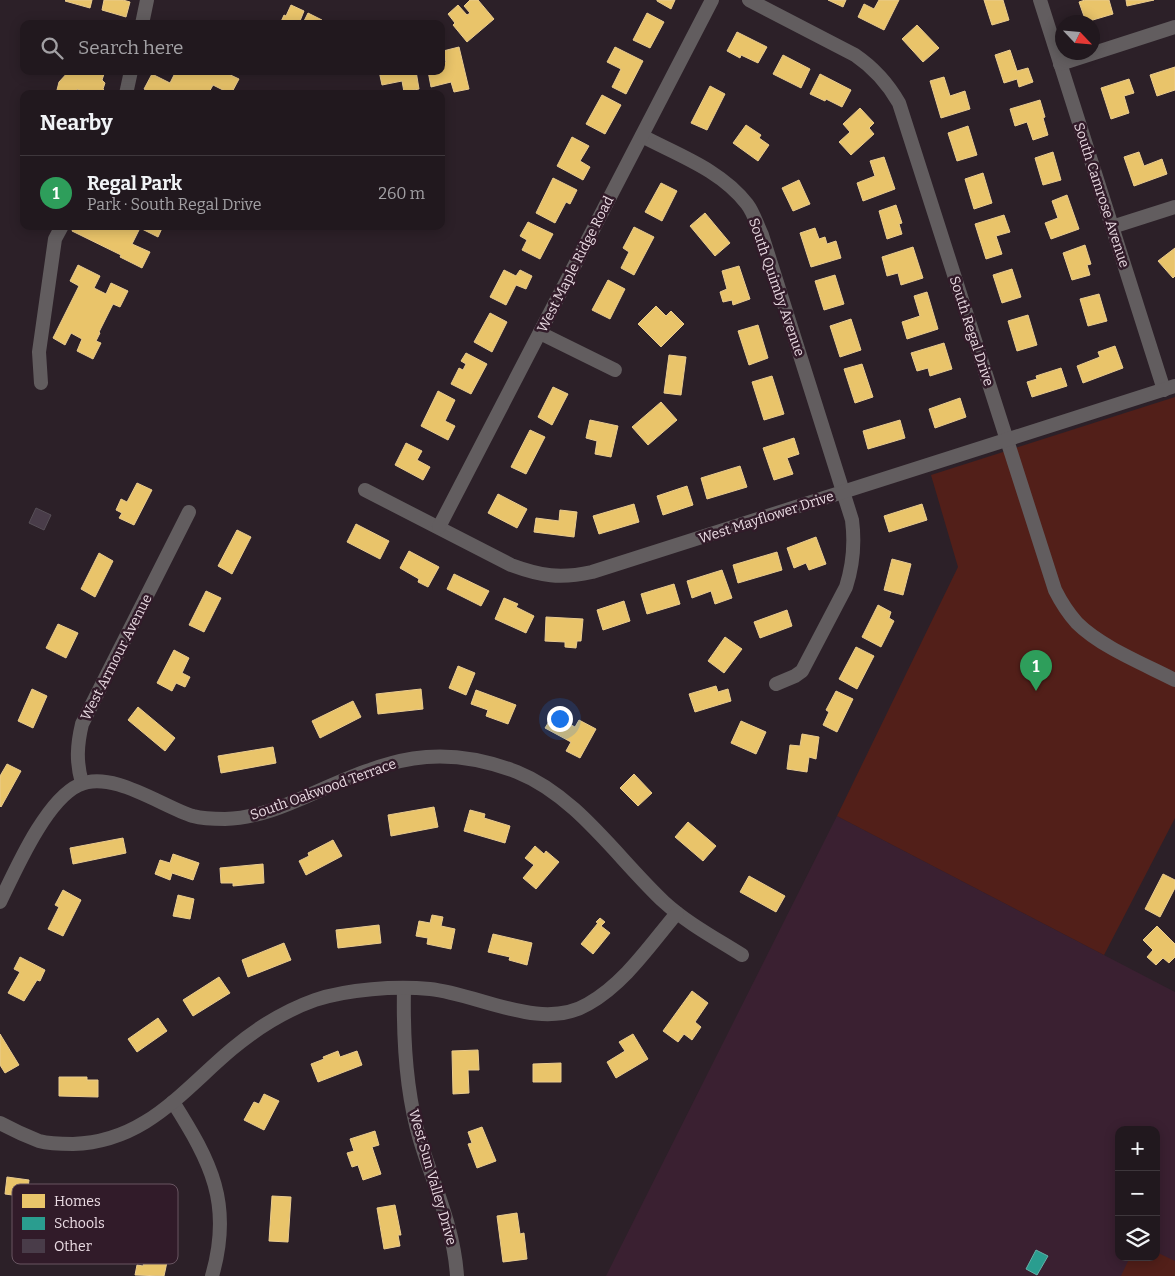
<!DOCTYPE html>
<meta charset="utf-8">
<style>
body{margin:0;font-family:Bitter,serif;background:#2d252b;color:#f1f3f6}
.controls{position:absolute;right:15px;bottom:15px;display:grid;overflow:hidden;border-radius:10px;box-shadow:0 2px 12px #0003}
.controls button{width:45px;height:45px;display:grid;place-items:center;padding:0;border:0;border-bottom:1px solid #3e373c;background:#21181e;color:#f1f3f6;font:25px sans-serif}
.compass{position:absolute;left:1055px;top:15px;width:45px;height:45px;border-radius:50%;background:#21181e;box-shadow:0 2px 12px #0003;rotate:116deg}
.you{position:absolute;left:559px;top:718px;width:18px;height:18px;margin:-12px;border:4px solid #fff;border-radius:50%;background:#1a73e8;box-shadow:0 0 0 8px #1a73e833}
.badge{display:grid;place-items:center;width:32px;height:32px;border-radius:50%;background:#a89aa2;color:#fff;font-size:16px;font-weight:700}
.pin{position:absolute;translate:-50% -41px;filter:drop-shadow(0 1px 2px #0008)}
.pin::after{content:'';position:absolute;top:26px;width:18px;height:15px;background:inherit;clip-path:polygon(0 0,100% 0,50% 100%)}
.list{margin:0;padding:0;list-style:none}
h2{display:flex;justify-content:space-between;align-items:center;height:65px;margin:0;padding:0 20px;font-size:21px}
h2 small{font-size:16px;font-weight:400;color:#a2a0a4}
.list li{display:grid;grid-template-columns:32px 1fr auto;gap:15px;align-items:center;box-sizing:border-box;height:75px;padding:0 20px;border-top:1px solid #3e373c}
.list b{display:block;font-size:19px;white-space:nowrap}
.list p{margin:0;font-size:16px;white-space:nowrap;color:#a2a0a4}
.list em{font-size:16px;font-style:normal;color:#a2a0a4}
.icon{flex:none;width:28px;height:28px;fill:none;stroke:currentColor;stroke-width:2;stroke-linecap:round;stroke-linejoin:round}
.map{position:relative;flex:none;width:1175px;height:1276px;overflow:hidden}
.search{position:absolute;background:#21181e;box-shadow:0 2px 12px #0003;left:20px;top:20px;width:425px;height:55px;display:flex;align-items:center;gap:12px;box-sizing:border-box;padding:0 18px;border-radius:10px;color:#a2a0a4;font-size:19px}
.panel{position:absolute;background:#21181e;box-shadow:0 2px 12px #0003;left:20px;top:90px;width:425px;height:140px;border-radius:10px}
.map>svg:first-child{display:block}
.built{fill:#3a2031;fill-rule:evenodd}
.green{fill:#521f19}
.homes{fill:#e9c46a;stroke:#e9cb8e}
.schools{fill:#2a9d8f;stroke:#64b0a8}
.building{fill:#493c49;stroke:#574f57}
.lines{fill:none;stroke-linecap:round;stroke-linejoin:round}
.minor{stroke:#625d5f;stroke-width:14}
.labels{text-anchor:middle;stroke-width:5;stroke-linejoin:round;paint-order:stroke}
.street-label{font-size:14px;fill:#eadbe3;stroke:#311b29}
.key{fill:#311b29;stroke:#685561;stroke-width:1}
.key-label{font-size:14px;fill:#eadbe3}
</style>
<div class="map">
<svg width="1175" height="1276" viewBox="0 0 1175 1276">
<rect width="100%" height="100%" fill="#2c2028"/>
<path class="built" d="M837,816L1175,992V1276H606ZM1119,1130H1156V1257H1119Z"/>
<g class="green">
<path d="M1175,397V818L1104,955L837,816L958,567L931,475Z"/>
<path d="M1156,1252L1175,1261V1276H1121L1130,1257H1156Z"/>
</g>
<g class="homes">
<path d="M66,0H92L90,8L65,1Z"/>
<path d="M104,0H123L130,2L126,17L102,10Z"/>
<path d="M470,0H478L494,19L467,42L453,25L455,23L448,14L458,5L467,15L470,13L464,6Z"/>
<path d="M657,0H675L671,9L657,1Z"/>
<path d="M828,0H846L843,7Z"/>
<path d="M879,0H899L884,30L858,17L864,4L874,9Z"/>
<path d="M984,0H1003L1009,20L992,25Z"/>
<path d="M1085,0H1109L1113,14L1086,22L1079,2Z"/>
<path d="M1126,0H1154L1127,6Z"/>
<path d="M291,5L304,11L300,21L303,23L308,13L322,20L320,24H280L284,15L286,16Z"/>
<path d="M647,13L664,22L650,48L633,40Z"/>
<path d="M917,25L939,48L923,62L902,39Z"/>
<path d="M737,32L767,47L758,63L741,55L740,58L727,51Z"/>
<path d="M459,47L469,89L454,92L451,82L431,87L428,71H441V63L446,62L443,51Z"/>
<path d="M615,47L643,61L626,94L612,87L621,69L607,62Z"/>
<path d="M1010,50L1017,71L1028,68L1033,82L1019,87L1017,79L1004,83L995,55Z"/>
<path d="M783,55L810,69L801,88L773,74Z"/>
<path d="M1175,67V90L1157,96L1150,75Z"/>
<path d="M69,71H105L102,80L105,83L103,89L108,94H88L77,89L76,94H56L59,82Z"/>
<path d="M176,71H222L239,79L231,94L213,85L208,94H153L144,89L152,74L170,83Z"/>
<path d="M379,71H416L419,89L404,92L402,81L382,85Z"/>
<path d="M820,74L851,90L842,107L826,99L825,101L810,94Z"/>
<path d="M944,77L950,96L965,91L970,109L941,118L930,81Z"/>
<path d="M1129,79L1134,93L1124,96L1129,113L1111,119L1101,88Z"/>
<path d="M710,86L725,94L707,130L691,123Z"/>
<path d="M602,95L621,105L605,134L586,124Z"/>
<path d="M1040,100L1045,117L1043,118L1048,135L1033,140L1027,122L1015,126L1010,109Z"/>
<path d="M860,108L874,123L869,128L874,134L851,155L839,142L850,132L843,124Z"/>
<path d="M746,125L761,135L759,138L769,145L758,161L733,143Z"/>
<path d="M968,126L977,155L957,161L948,133Z"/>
<path d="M572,137L589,146L580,161L590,167L583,180L557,166Z"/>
<path d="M1053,152L1061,180L1043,185L1035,158Z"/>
<path d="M1139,152L1144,166L1162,159L1167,174L1134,186L1124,157Z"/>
<path d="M884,157L895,189L863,201L857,183L875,176L870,161Z"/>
<path d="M983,173L992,203L974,209L965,179Z"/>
<path d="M553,178L577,190L570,204L566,202L555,223L536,213Z"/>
<path d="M799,180L810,204L793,211L782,188Z"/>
<path d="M661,183L677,191L662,221L645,212Z"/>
<path d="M1067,195L1079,229L1051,239L1045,223L1058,218L1052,201Z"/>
<path d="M896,205L902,223L899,224L902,234L887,239L879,211Z"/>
<path d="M705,213L730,243L715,256L690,226Z"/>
<path d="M1004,215L1010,232L996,236L1002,254L986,259L975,224Z"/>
<path d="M528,222L553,234L540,259L522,250L527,240L520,236Z"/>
<path d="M74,226H163L158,237L140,228L132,244L150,252L142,268L120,257L121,255L72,231Z"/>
<path d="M634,227L654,237L634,275L621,268L629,252L623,248Z"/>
<path d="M815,228L819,239L825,237L827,244L836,241L841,258L811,267L800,233Z"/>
<path d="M1085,245L1091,264L1087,265L1090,275L1072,280L1063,253Z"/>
<path d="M913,247L923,278L901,285L898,273L887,276L882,257Z"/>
<path d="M1175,248V276L1173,278L1158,261Z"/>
<path d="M78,265L100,276L94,288L106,294L111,283L128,291L120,307L113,304L99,332L100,333L96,341L101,343L93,359L77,351L82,339L71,333L65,345L53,338L79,286L70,281Z"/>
<path d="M739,266L750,299L733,305L732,300L723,302L720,292L727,289L722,271Z"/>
<path d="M1012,269L1021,297L1002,303L993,275Z"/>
<path d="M504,270L516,276L520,270L532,276L526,289L516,285L506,305L490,297Z"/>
<path d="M835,275L844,304L824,310L815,281Z"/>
<path d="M608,280L625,289L610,319L592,310Z"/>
<path d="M927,292L938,329L907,339L902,322L920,316L914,296Z"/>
<path d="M1099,294L1107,321L1088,326L1080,299Z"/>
<path d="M656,306L666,316L671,311L684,324L661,347L638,324Z"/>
<path d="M490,313L507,322L492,352L474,342Z"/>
<path d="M1028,315L1037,345L1017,351L1008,321Z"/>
<path d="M851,319L861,350L840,357L830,326Z"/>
<path d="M758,325L768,358L749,365L738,331Z"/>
<path d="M944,343L952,369L930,376L928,368L917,371L911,353Z"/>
<path d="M1115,346L1123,368L1083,383L1077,366L1100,357L1098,352Z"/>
<path d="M466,353L487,364L471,394L451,384L459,368L463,370L466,364L461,361Z"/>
<path d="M669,355L686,357L681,395L664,393Z"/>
<path d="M862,364L873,397L855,403L844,369Z"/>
<path d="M1061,368L1067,386L1032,397L1027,382L1037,379L1036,376Z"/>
<path d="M772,376L784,414L764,420L752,382Z"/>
<path d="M553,387L568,394L552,425L538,417Z"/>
<path d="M438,391L455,400L445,421L455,426L448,440L421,426Z"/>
<path d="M960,398L966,417L935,428L929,409Z"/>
<path d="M661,402L677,420L648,445L632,427Z"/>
<path d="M590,420L618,426L611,457L595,454L597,441L586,438Z"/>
<path d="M900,420L905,438L868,449L863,431Z"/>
<path d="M530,430L545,437L526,474L511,467Z"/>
<path d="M794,438L799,454L787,458L793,474L774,480L763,448Z"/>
<path d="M406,443L422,451L417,460L430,467L423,480L395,465Z"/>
<path d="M740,466L747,487L707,499L701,478Z"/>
<path d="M137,483L152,490L134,525L119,518L122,513L116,510L121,499L127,502Z"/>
<path d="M687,486L693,505L663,515L657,496Z"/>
<path d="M498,494L527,509L517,528L488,513Z"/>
<path d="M634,504L639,522L599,534L593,516Z"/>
<path d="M922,504L927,520L889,532L884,516Z"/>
<path d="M560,510L577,512L574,537L534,532L536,518L559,521Z"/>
<path d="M356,524L389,541L380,559L347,542Z"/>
<path d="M237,530L251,537L232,574L218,566Z"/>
<path d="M816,537L826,564L809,570L806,563L794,568L787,548Z"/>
<path d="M409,551L439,567L428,587L418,582L419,579L400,568Z"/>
<path d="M777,552L782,570L738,583L733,565Z"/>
<path d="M99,553L113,561L95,597L81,589Z"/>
<path d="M892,559L911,564L903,595L884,590Z"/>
<path d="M722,570L732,598L715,604L711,591L692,598L687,581Z"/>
<path d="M454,574L489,591L481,606L447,589Z"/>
<path d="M674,584L680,604L647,614L641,594Z"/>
<path d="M206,591L221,598L204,632L189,625Z"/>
<path d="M504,598L518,604L516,607L534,616L526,633L495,619Z"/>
<path d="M624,601L630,621L603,630L597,610Z"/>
<path d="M878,605L891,612L889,618L894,621L881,647L862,637Z"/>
<path d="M787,610L792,626L760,638L754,622Z"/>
<path d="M546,617L583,619L581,641H577L576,648L565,647V642L545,641Z"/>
<path d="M58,624L78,633L66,658L46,648Z"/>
<path d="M725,637L742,649L724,673L708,661Z"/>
<path d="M856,647L874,656L857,689L839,679Z"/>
<path d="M174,650L189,658L182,673L190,677L185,687L176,683L172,691L157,683Z"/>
<path d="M458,666L475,673L466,695L449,688Z"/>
<path d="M716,686L718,692L728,689L731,701L695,712L689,694Z"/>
<path d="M32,689L47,696L33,728L18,721Z"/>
<path d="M421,689L423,709L378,714L376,694Z"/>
<path d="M476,690L516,705L508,724L486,716L488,710L471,704Z"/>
<path d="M836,691L853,699L837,732L823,725L829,712L826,710Z"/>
<path d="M353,701L361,717L320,738L312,721Z"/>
<path d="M138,707L175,738L165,751L128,720Z"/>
<path d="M553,715L575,727L579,720L596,729L580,758L566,751L571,742L545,728Z"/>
<path d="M741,721L766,732L756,754L731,743Z"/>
<path d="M802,734L819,737L816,759L809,757L807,772L787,769L790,745L800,746Z"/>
<path d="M273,747L276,763L221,773L218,756Z"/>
<path d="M7,764L21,771L1,807L0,806V776Z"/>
<path d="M634,774L652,793L638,806L620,788Z"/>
<path d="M434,807L438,827L391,836L388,815Z"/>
<path d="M470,810L485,814L484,818L510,826L505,843L464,831Z"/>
<path d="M688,822L716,846L703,861L675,837Z"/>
<path d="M123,838L126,853L73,864L70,848Z"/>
<path d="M333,840L342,856L306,875L299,861L309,856L308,853Z"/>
<path d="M535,846L544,854L546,851L559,862L536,889L523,878L534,865L525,858Z"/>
<path d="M173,854L199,863L193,880L172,873L170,880L155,874L160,860L170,863Z"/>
<path d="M263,864L264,883L233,886V883H221L220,868Z"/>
<path d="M1163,874L1175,880V888L1160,917L1145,909Z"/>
<path d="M749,876L785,896L776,912L740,892Z"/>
<path d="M63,890L81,900L63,936L48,929L59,907L55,905Z"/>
<path d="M178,895L194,899L190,919L173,916Z"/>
<path d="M432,915L443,917L441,926L455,929L451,949L427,944L428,938L416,936L419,921L430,923Z"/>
<path d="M600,918L605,922L601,926L610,933L593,954L581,944L598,923L596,922Z"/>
<path d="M379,925L381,943L338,948L336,930Z"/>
<path d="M1157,926L1175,944V957L1169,963L1163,958L1156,965L1147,957L1153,950L1143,940Z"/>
<path d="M493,934L532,943L527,965L509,960L510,957L488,952Z"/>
<path d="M284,943L291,960L248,977L242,960Z"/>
<path d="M20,957L45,970L40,981L37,980L24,1001L8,993L20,972L14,969Z"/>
<path d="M219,977L230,993L193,1016L183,1000Z"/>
<path d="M692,991L708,1003L695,1022L701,1027L692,1040L684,1034L678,1042L663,1031Z"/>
<path d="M158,1018L167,1031L137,1052L128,1039Z"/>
<path d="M0,1034L19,1065L5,1073L0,1065Z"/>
<path d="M633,1034L648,1059L616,1078L607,1062L625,1051L619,1042Z"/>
<path d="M478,1050L479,1070H468L469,1093L453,1094L452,1051Z"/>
<path d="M338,1051L340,1057L357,1051L362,1065L318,1082L311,1064L324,1059L323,1057Z"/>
<path d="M561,1063V1082H533V1064Z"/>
<path d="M59,1077H87V1080H98V1097L59,1096Z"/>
<path d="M264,1094L279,1101L264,1130L244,1120L254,1102L259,1104Z"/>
<path d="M482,1127L496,1161L477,1168L468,1144L472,1143L468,1132Z"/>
<path d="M375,1131L379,1145L372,1147L381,1174L363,1180L358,1165L352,1167L347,1153L354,1151L350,1139Z"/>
<path d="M7,1177L29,1180L27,1197L5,1194Z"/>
<path d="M272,1196L291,1197L288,1242L269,1241Z"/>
<path d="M395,1205L401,1235H398L400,1246L384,1249L377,1208Z"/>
<path d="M517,1213L520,1234L524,1233L527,1259L503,1262L497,1216Z"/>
<path d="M148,1244L162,1247L159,1261L167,1262L164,1276L135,1275L137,1265L143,1266Z"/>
</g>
<path class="schools" d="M1036,1250L1048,1256L1037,1275L1026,1269Z"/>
<path class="building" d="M36,508L51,515L44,530L29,523Z"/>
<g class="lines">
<g class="minor">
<path d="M749,0L855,55C874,68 887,82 899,103L1055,590C1061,602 1068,613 1077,623C1101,647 1144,664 1175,680"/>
<path d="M1040,0L1164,390"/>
<path d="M142,24L147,0"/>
<path d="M1060,64L1175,27"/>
<path d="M126,94L131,71"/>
<path d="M642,136C678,155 721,170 747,204C754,213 757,225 762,235L852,520C855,543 853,565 846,587L802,671L795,676L776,684"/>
<path d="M1112,227L1175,207"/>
<path d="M540,333L615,370"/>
<path d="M41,383L39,352L55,239L62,226"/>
<path d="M365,490L511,565C541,576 560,579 592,572L1175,386"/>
<path d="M439,527L712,0"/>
<path d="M82,783C76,762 77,745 82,724L189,512"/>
<path d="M0,902C16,869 46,800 79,785C111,769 163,807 193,816C204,819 214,819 225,819C257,818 285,806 314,793C388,760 437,741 517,772C577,796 618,859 664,902C687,923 715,938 742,955"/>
<path d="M404,988C403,1037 406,1093 420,1140C434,1186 454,1228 457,1276"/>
<path d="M173,1102C211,1162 233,1204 212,1276"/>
<path d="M0,1123C13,1130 26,1136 39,1141C50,1144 62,1144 73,1144C145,1142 182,1091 232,1049C257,1028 284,1011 315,1000C348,989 395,986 430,989C479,994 541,1032 588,1004C625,983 650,945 677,913"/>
</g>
</g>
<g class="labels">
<g class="street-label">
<text transform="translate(1102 195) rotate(72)" y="5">South Camrose Avenue</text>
<text transform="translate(575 264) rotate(-63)" y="5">West Maple Ridge Road</text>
<text transform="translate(777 287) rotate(71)" y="5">South Quimby Avenue</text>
<text transform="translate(972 331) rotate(72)" y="5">South Regal Drive</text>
<text transform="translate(766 517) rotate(-18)" y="5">West Mayflower Drive</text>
<text transform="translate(116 657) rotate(-63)" y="5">West Armour Avenue</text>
<text transform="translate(323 789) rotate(-20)" y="5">South Oakwood Terrace</text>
<text transform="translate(433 1177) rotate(74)" y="5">West Sun Valley Drive</text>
</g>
</g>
<rect x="12" y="1184" width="166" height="80" rx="8" class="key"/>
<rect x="22" y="1194" width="23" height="14" fill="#e9c46a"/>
<rect x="22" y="1217" width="23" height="13" fill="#2a9d8f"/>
<rect x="22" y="1239" width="23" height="14" fill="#493c49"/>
<g class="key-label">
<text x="54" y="1206">Homes</text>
<text x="54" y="1228">Schools</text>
<text x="54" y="1251">Other</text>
</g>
</svg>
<div class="controls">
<button>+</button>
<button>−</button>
<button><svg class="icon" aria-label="layers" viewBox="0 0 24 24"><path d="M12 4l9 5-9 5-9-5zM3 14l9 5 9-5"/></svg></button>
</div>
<svg class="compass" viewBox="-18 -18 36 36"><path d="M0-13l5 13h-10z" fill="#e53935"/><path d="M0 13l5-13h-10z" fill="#a2a0a4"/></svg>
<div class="you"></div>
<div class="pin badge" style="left:1036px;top:691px;background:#2e9e5b">1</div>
<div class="search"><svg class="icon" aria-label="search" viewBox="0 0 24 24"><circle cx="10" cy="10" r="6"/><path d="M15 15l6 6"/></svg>Search here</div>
<section class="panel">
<h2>Nearby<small></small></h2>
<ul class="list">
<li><span class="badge" style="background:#2e9e5b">1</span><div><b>Regal Park</b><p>Park · South Regal Drive</p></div><em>260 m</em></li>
</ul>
</section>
</div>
